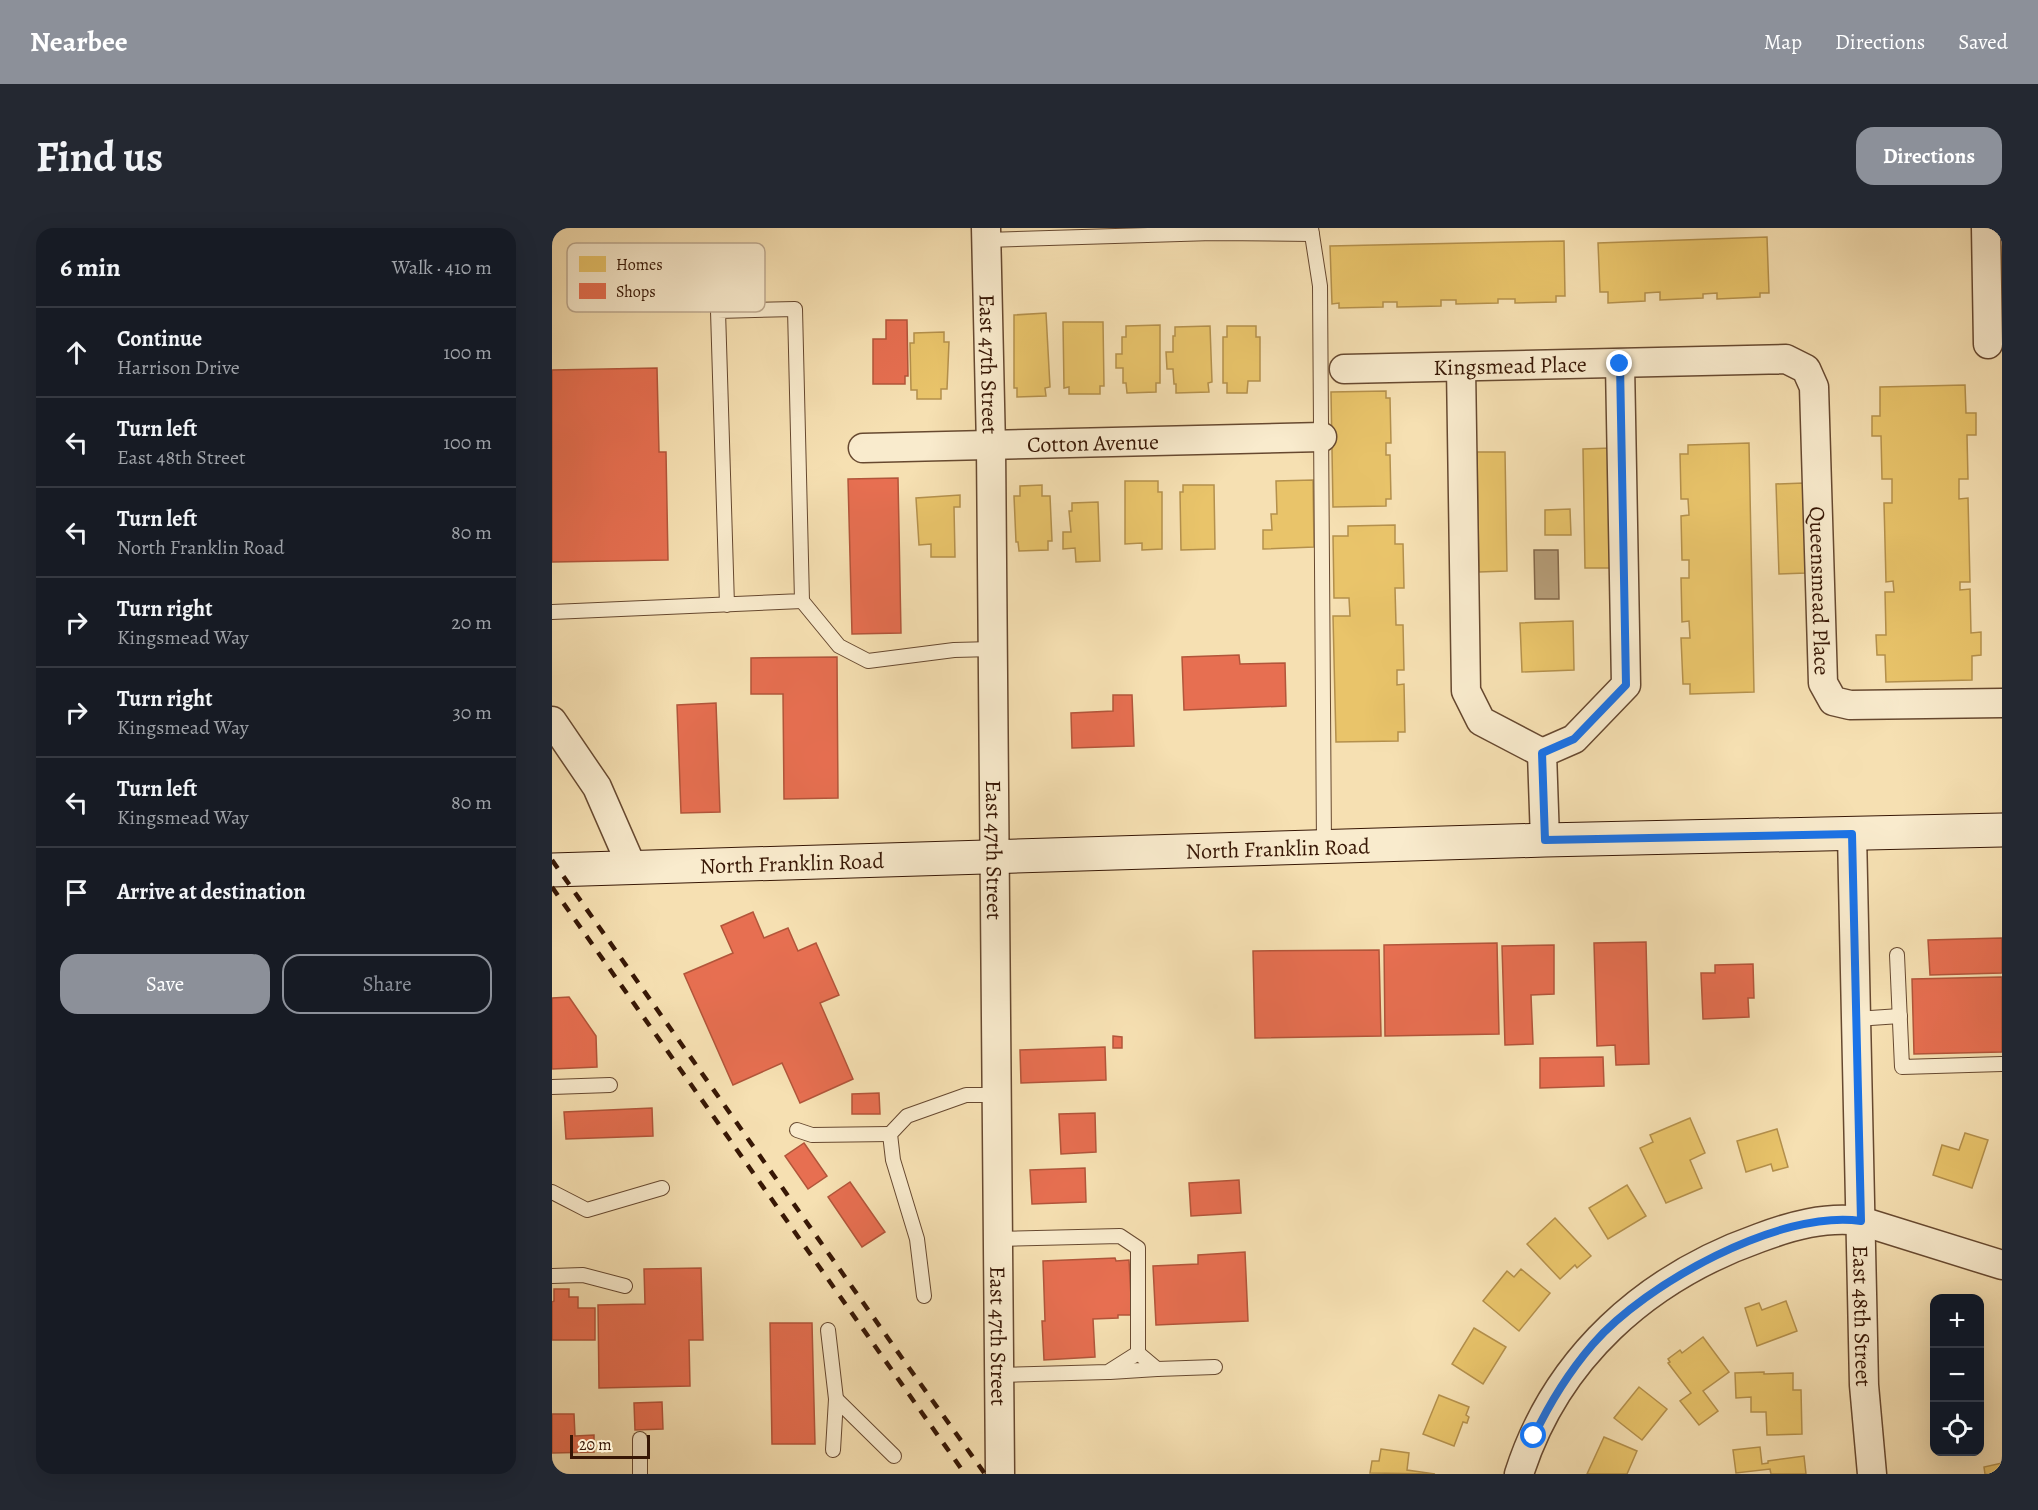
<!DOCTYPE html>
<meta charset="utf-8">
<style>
body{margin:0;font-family:Alegreya,serif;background:#242831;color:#f1f3f6}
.controls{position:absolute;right:18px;bottom:18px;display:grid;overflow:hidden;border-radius:12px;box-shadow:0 6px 24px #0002}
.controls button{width:54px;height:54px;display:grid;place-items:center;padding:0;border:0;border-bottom:2px solid #363941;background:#171b24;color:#f1f3f6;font:30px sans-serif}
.scale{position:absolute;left:18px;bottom:15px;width:80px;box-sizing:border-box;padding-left:6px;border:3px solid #371705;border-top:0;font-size:16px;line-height:21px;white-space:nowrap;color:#371705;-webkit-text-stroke:4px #f9ebcd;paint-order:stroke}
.stop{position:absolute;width:18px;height:18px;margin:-14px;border:4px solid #1a73e8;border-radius:50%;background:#fff}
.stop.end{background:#1a73e8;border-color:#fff;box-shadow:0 2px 6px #0008}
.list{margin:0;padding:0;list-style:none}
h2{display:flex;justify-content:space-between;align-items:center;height:78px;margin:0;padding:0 24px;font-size:26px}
h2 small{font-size:20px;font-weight:400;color:#9ea1a6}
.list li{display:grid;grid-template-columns:39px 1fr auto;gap:18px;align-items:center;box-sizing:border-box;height:90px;padding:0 24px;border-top:2px solid #363941}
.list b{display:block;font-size:22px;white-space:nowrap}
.list p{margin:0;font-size:20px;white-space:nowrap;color:#9ea1a6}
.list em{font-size:20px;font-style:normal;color:#9ea1a6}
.actions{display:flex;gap:12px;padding:18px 24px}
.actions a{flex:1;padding:14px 0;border:2px solid #8c9099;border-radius:18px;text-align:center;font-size:21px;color:#8c9099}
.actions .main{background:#8c9099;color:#fff}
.icon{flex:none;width:33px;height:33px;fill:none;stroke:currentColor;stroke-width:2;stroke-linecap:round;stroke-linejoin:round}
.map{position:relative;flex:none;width:1450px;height:1246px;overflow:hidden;border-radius:18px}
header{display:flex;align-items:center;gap:36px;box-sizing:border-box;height:84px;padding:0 30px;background:#8c9099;color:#fff}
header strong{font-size:28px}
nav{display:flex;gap:33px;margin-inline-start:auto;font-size:21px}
.intro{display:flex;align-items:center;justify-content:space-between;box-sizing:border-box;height:144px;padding:0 36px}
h1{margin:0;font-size:42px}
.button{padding:15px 27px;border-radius:18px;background:#8c9099;color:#fff;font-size:21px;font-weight:700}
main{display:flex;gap:36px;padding:0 36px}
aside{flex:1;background:#171b24;border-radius:18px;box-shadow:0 6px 24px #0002}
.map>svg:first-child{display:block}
.water{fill:#b59c77;stroke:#836749;stroke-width:1.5}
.homes{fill:#e9c46a;stroke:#b4904c;stroke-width:1.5}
.shops{fill:#e76f51;stroke:#b2553a;stroke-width:1.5}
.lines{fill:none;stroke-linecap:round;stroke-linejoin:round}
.lane-casing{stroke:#674930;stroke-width:16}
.street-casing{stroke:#674930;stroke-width:31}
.secondary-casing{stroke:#371705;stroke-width:35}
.lane{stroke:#f9ebcd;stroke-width:14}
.street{stroke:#f9ebcd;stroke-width:28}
.secondary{stroke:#f9ebcd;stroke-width:33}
.rail{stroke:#371705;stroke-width:4.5;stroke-dasharray:10 10;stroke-linecap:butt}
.route{stroke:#1a73e8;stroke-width:8}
.labels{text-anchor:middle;stroke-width:6;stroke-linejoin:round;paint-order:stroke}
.street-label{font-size:22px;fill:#371705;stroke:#f9ebcd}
.key{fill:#f9ebcd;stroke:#bfab91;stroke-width:1.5}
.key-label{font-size:16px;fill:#371705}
</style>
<header>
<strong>Nearbee</strong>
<nav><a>Map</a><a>Directions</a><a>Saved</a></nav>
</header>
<div class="intro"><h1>Find us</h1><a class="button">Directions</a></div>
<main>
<aside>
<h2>6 min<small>Walk · 410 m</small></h2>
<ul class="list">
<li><svg class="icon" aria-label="ahead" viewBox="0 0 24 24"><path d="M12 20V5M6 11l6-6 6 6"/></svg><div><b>Continue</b><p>Harrison Drive</p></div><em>100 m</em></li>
<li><svg class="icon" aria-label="left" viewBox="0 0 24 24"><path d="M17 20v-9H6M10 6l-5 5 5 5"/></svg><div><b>Turn left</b><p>East 48th Street</p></div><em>100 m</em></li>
<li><svg class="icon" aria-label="left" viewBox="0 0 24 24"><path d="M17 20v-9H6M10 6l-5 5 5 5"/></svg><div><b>Turn left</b><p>North Franklin Road</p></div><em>80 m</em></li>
<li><svg class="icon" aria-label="right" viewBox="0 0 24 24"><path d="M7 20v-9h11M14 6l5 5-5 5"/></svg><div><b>Turn right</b><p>Kingsmead Way</p></div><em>20 m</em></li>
<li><svg class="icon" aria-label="right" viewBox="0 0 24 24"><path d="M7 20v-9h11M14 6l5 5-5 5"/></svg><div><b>Turn right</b><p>Kingsmead Way</p></div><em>30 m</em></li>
<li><svg class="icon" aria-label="left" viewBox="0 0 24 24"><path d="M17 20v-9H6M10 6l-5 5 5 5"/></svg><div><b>Turn left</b><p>Kingsmead Way</p></div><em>80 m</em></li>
<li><svg class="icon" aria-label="arrive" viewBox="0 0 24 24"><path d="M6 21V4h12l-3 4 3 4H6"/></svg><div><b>Arrive at destination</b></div></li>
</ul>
<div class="actions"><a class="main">Save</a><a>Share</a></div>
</aside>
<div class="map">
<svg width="1450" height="1246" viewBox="0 0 1450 1246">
<rect width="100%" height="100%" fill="#f6e0b2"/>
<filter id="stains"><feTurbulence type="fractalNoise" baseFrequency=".00333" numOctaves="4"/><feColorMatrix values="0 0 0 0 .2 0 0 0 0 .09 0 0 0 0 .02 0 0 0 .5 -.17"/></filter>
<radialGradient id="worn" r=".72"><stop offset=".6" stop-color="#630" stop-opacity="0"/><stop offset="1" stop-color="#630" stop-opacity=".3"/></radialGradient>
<path class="water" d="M982,322H1006L1007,371H983Z"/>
<g class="homes">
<path d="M1215,9L1217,65H1208V69L1165,71V65L1151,66V70L1108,72V64L1093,65V73L1056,75V64H1048L1046,15Z"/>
<path d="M1012,13L1013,68H1004V74L963,75V71H946V75L904,76V72H889V78L845,79V74H831V79L787,80V75L780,76L778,18Z"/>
<path d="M494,85L498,159L493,160L494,168L465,169V160H462V87Z"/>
<path d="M511,94H551L552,158H548V166H517V159L512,160Z"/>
<path d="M608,97V155H604V164L575,165L574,155H571V140H564V126H570V109H574V98Z"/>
<path d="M658,98L660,154L656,155L657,164L624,165V156H622L621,141H615L614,124H621V108H623V99Z"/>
<path d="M675,98H704V109H708V153H696L695,165H675V155H671V109H675Z"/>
<path d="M392,104V114H397L395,161H389V171H365V162H359L358,115H362V105Z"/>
<path d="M1413,157L1414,185H1424V207H1415L1416,251H1407V271L1416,270L1418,354H1408V362L1418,361L1419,405L1429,404V427L1420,428V452L1334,454L1333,427H1325L1324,407H1334L1333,364H1342L1341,353L1334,354L1332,275H1340V251H1330L1329,208H1320V188H1328V159Z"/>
<path d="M834,163V170H838L839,215H834V227H838L839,271H834V278L781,279L779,164Z"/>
<path d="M1197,215L1202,464L1138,466V456H1131L1129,410H1138L1137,393L1130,394L1129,350H1137V332H1130L1129,288L1137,287L1136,271H1129L1128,226H1136V217Z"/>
<path d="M1059,220L1061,340H1033L1031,221Z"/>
<path d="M925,224H953L955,343L927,344Z"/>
<path d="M761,252L762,319L711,321V302H720L719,286H725L724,253Z"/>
<path d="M573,253H606V264H610V321L590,322V315L573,316Z"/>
<path d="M1252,255L1254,345L1227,346L1224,256Z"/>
<path d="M490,257V268H498L500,313H496V322L467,323L466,314H464L462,268H468V258Z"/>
<path d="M631,257H662L663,321L629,322L628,264H631Z"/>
<path d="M408,267V279H402L403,329H379V316L367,317L364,270Z"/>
<path d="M546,274L548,333L524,334L523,320L511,321V304H519L517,283H520V275Z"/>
<path d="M1018,281L1019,307H993V282Z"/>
<path d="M843,297V316H851L852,360H843L844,397H851L852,442H845V457L852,456L853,504H846V513L784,514L781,388H798L797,370H782L781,308H796V298Z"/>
<path d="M1021,393L1022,442L970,444L968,395Z"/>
<path d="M1138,890L1153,925L1138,932L1150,960L1114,975L1088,920L1101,914L1098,907Z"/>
<path d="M1225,901L1236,939L1221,943L1219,936L1194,944L1185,913Z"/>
<path d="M1413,905L1436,912L1420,960L1381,947L1390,917L1407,922Z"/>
<path d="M1075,957L1094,988L1056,1011L1037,980Z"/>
<path d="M1003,990L1039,1028L1025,1040L1023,1037L1008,1051L975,1016Z"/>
<path d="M969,1041L998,1065L967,1103L931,1073L955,1043L962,1049Z"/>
<path d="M1234,1073L1245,1103L1205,1118L1193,1080L1207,1075L1210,1082Z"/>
<path d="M922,1100L954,1119L931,1156L900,1136Z"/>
<path d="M1151,1109L1177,1144L1151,1163L1166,1183L1147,1197L1128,1173L1139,1165L1116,1135L1118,1134L1116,1131L1128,1122L1130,1125Z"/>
<path d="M1212,1144V1146L1241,1145V1162H1249L1250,1206L1215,1207L1214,1184H1199V1169L1184,1170L1183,1145Z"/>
<path d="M1087,1159L1115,1181L1090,1212L1062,1190Z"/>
<path d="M887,1167L917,1179L914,1187L917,1189L915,1195L911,1194L902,1218L871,1206Z"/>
<path d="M1052,1209L1085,1223L1075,1246H1035Z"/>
<path d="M1208,1219L1210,1236L1216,1235V1233L1252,1228L1254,1246H1219L1218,1241L1184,1245L1181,1222Z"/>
<path d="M829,1221L857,1225L855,1242L883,1246L818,1245L820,1233H827Z"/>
<path d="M1450,1235V1246H1433L1432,1239Z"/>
</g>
<g class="shops">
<path d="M334,92H355L356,148H353V156H321V111H334Z"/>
<path d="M105,140L107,224H114L116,332L0,334V142Z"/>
<path d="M346,250L349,405L300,406L296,251Z"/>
<path d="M687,427L688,436L733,435L734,478L632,482L630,429Z"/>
<path d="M285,429L286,570L232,571L231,466H199V430Z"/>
<path d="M561,467H580L582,518L520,520L519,485L561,483Z"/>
<path d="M164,475L168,584L129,585L125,477Z"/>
<path d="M201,684L212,710L236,700L246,723L264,715L287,767L268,775L301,851L248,875L230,835L181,857L132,746L181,725L169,698Z"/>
<path d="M1450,710V745L1378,747L1376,712Z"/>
<path d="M1094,714L1097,836L1064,837L1063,817L1045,818L1042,715Z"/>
<path d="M945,715L947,806L833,808L832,717Z"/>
<path d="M1002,717V766L979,767L981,816L953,817L950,718Z"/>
<path d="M827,722L829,808L703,810L701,723Z"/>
<path d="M1201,736L1202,770H1196L1197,789L1151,791L1149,745H1163V737Z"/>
<path d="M1450,749V824L1362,826L1360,751Z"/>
<path d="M17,769L44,808L45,839L0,841V770Z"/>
<path d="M561,808L570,809V820H561Z"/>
<path d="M553,819L554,852L469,855L468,822Z"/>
<path d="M1051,829L1052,858L988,860V830Z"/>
<path d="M327,865L328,886H300V866Z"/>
<path d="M100,880L101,908L14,911L12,884Z"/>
<path d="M543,885L544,924L509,926L507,886Z"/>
<path d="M252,915L275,948L256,961L233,928Z"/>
<path d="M533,940L534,974L480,976L478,942Z"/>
<path d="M687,952L689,985L639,988L637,955Z"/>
<path d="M298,954L333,1004L310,1019L276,969Z"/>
<path d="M693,1024L696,1093L604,1097L601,1038L646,1036V1027Z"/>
<path d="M563,1030L564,1033L577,1032L580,1087H566V1090L541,1091L543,1129L492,1132L490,1093H493L491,1033Z"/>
<path d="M149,1040L151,1112H137L138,1158L47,1160L46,1077L93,1076L92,1041Z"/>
<path d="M2,1061H17V1069H26V1080H43V1112H0V1074L2,1073Z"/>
<path d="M218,1095H260L263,1216H220Z"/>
<path d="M110,1174L111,1201L83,1202L82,1175Z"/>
<path d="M0,1186H22L23,1208L42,1207V1224L0,1225Z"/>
</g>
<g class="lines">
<g class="lane-casing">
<g id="lane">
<path d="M759,0L768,58L772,618"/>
<path d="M434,12L661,5L760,6"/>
<path d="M250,373L287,418L316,433L402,422L441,421"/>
<path d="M0,384L250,373L243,81L166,83L175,377"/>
<path d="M1345,727L1350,839L1450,836"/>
<path d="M1304,791L1348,788"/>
<path d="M0,859L58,857"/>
<path d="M245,902L260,907L338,906"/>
<path d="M0,964L35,982L110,960"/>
<path d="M446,1011L568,1008L586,1020V1125L556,1144L447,1147"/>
<path d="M0,1048L31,1047L73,1058"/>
<path d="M372,1068L365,1011L341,932L338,906L355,888L414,867H444"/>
<path d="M276,1102L284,1171"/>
<path d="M605,1141L663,1139"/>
<path d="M558,1144L605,1141L586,1125"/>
<path d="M281,1222L284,1171L342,1228"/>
<path d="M88,1246V1211"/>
</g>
</g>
<g class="street-casing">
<g id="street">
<path id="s1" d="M434,0L439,219L448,1246"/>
<path d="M1434,0L1436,116"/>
<path d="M909,139L914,463L929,493L990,525"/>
<path id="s2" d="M792,141L1234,131L1254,141L1262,159L1271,455L1281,473L1298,477L1450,475"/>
<path id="s3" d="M311,220L770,209"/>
<path d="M0,493L45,559L80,639"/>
<path id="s4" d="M1300,606L1312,1157L1320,1246"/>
<path d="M993,612L990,525L1022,511L1074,457L1068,136"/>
<path d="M967,1246C1004,1130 1094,1050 1207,1010C1239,998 1274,988 1309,993L1450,1037"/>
</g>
</g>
<g class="secondary-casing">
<g id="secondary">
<path id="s5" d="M0,642L993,612L1450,602"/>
</g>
</g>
<use href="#lane" class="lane"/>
<use href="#street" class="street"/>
<use href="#secondary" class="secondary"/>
<g class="rail">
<path d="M0,632L350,1130L433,1246"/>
<path d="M0,659L413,1246"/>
</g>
</g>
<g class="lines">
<path class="route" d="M982,1208C998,1174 1017,1144 1041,1116C1093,1056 1228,981 1309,993L1300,606L993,612L990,525L1022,511L1074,457L1068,136"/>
</g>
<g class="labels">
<g class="street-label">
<text dy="8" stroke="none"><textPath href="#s1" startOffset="136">East 47th Street</textPath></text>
<text dy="8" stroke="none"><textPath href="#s2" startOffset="166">Kingsmead Place</textPath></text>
<text dy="8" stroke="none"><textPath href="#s3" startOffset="230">Cotton Avenue</textPath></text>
<text dy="8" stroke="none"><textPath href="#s2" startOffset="688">Queensmead Place</textPath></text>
<text dy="8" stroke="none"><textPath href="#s5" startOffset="726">North Franklin Road</textPath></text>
<text dy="8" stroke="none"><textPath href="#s1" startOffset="622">East 47th Street</textPath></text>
<text dy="8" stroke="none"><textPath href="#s5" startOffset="240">North Franklin Road</textPath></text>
<text dy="8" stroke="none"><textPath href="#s4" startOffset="482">East 48th Street</textPath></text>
<text dy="8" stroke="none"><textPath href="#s1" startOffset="1108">East 47th Street</textPath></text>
</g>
</g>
<rect x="15" y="15" width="198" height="69" rx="9" class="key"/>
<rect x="27" y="28" width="27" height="16" fill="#e9c46a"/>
<rect x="27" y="55" width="27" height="16" fill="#e76f51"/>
<g class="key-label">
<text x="64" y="42">Homes</text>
<text x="64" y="69">Shops</text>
</g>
<rect width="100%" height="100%" filter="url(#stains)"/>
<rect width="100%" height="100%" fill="url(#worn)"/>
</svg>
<div class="controls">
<button>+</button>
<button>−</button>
<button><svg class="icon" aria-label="locate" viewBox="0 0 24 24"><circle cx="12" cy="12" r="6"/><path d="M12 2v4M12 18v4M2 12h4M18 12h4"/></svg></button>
</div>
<div class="scale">20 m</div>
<div class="stop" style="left:982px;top:1208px"></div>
<div class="stop end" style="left:1068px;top:136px"></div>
</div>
</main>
